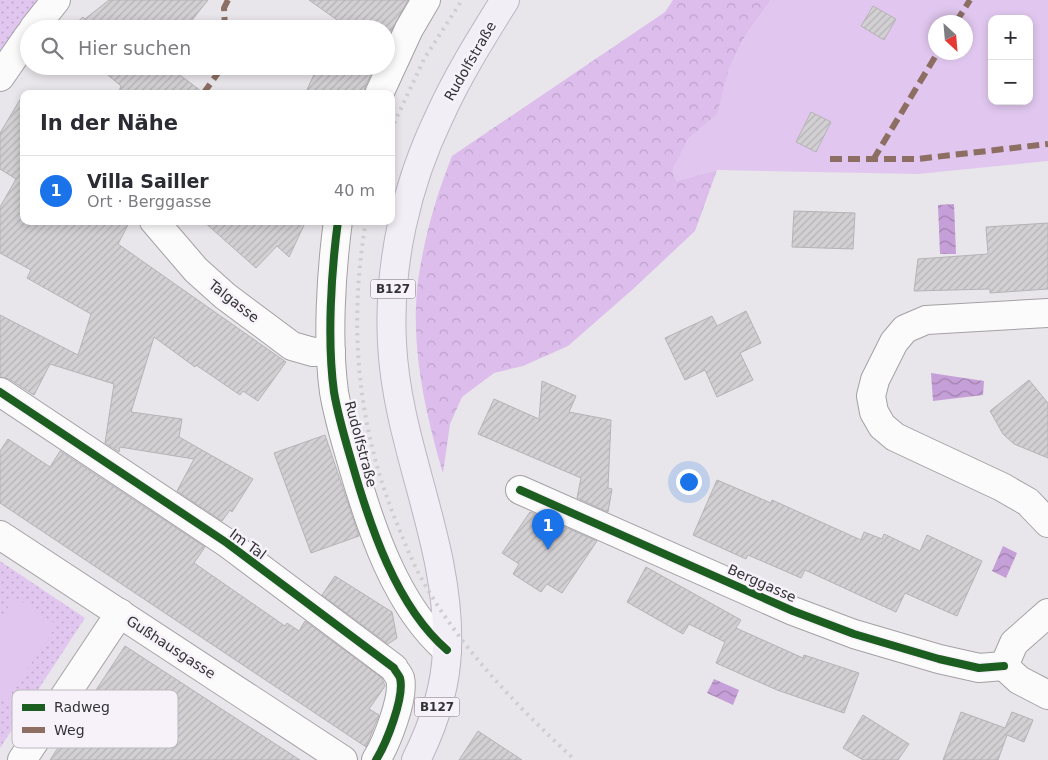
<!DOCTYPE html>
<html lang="de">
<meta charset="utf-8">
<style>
body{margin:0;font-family:"DejaVu Sans",sans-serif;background:#f2f2f3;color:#2b2b33}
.controls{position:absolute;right:15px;top:15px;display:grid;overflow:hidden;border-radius:10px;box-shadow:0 2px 8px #0003}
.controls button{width:45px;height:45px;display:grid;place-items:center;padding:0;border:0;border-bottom:1px solid #e1e1e2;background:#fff;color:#2b2b33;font:25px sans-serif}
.compass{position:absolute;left:928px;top:15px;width:45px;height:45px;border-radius:50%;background:#fff;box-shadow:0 2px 8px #0003;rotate:154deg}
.you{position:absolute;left:688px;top:481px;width:18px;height:18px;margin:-12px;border:4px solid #fff;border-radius:50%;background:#1a73e8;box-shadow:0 0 0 8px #1a73e833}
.badge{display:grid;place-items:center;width:32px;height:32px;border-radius:50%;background:#1a73e8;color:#fff;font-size:16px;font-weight:700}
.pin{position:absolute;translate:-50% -41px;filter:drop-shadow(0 1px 2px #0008)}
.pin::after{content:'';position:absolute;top:26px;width:18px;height:15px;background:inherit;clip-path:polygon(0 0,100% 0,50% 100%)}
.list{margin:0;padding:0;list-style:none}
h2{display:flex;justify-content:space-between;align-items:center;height:65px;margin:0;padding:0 20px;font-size:21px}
h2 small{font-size:16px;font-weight:400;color:#7c7c81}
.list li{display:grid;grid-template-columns:32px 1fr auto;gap:15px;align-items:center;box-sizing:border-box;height:70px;padding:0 20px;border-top:1px solid #e1e1e2}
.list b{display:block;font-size:19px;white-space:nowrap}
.list p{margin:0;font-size:16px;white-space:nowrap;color:#7c7c81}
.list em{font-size:16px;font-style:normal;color:#7c7c81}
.icon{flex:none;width:28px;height:28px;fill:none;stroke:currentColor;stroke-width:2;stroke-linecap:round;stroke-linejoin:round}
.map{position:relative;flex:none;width:1048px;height:760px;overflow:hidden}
.search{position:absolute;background:#fff;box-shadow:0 2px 8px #0003;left:20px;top:20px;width:375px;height:55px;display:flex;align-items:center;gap:12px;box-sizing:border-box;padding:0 18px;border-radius:28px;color:#7c7c81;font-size:19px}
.panel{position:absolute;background:#fff;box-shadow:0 2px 8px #0003;left:20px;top:90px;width:375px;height:135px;border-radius:10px}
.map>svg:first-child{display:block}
.grass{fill:url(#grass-dots)}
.forest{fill:url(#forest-crowns)}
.garden{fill:#e1c7ef;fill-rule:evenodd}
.water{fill:url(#water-waves)}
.building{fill:url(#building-hatch);stroke:#b5b3b6}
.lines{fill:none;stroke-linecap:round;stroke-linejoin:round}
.street-casing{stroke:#a3a1a4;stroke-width:30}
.primary-casing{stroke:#beb4c2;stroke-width:30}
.street{stroke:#fcfbfc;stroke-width:28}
.primary{stroke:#f2eef5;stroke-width:28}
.rail{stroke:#cfcecf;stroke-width:4;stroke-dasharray:2.5 5;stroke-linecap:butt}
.quiet{stroke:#8d6e63;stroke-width:6;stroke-dasharray:12 6;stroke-linecap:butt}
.cycleway-casing{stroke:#f7f2f9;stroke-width:11}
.cycleway{stroke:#1b5e20;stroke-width:8}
.labels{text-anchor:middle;stroke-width:5;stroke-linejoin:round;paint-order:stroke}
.shield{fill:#f7f2f9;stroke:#6e6c6f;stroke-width:1}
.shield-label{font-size:12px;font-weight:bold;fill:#333234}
.street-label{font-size:14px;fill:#333234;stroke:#f7f2f9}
.key{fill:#f7f2f9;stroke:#bcb8be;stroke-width:1}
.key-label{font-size:14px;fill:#333234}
</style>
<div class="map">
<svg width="1048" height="760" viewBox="0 0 1048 760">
<defs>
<pattern id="grass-dots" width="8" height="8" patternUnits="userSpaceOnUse" patternTransform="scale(1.25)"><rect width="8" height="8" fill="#e1c7ef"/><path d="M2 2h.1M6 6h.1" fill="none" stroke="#c2abce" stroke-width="1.8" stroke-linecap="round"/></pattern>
<pattern id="forest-crowns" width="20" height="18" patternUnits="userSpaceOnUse" patternTransform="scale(1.25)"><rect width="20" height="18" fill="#dcbdec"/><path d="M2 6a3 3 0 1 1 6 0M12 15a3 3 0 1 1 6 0" fill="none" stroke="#bda3cb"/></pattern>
<pattern id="water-waves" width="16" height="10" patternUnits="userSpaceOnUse" patternTransform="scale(1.25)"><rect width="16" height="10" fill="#c59fd7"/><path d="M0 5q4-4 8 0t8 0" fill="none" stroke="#a182af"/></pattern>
<pattern id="building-hatch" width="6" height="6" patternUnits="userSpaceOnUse" patternTransform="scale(1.25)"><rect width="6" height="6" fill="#d2d0d3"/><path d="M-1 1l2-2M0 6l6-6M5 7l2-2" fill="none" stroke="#b5b3b6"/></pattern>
</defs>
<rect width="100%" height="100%" fill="#e9e6eb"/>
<g class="grass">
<path d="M0,0H42L0,61Z"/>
<path d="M0,561L85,618L0,748Z"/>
</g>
<path class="forest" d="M673,0H771L744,38L729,69L718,114L688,139L676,181L717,170L695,231L632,290L568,346L523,366L494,373L462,397L450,424L443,473C425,412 410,345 418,281C424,238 436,196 452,156L665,12Z"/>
<g class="garden">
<path d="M771,0H1048V161L918,174L717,170L676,181L672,170L688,139L717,114L729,69L744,38ZM992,19H1029V101H992ZM936,22H966V52H936Z"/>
<path d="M15,597L57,625L7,700L0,696V619Z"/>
</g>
<g class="water">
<path d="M954,204L956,254H940L938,205Z"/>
<path d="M931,373L984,381L983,395L933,401Z"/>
<path d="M1003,546L1017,553L1006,578L992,571Z"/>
<path d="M714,679L739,690L733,705L707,693Z"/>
</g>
<g class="building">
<path d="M109,0H208L185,29H69L83,17L85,19Z"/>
<path d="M309,0H408L386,41V29H337L340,22Z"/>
<path d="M873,6L896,19L884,40L861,26Z"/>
<path d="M70,66H87L78,74Z"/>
<path d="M97,66H168L205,94H118L121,86Z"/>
<path d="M318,66H375L365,87L364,94H305Z"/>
<path d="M24,93V221H130L118,244L286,362L258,401L243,391L240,395L196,365L195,367L154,337L131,412L182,419L179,437L253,479L232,512L230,510L222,521L177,491L194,459L120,447L119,452L105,443L114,384L50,364L34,395L9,379L0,377V315L78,355L91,314L27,278L31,270L0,253V207L16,179L0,169V133Z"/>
<path d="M811,112L831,122L816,152L796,142Z"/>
<path d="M794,211L855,213L853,249L792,247Z"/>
<path d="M203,221H306L289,257L277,246L256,268Z"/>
<path d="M1048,223V289L990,293V289L914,291L918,259L988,254L986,227Z"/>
<path d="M746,311L761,343L740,353L753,380L717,397L705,370L685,380L665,338L712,316L717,326Z"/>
<path d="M1029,380L1048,403V458L1014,444L1003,434L990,411Z"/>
<path d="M542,381L576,396L569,412L611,420L608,488L612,489L608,512L577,498L581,478L478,434L494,399L539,419Z"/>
<path d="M325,435L359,536L311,553L274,453Z"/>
<path d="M8,439L50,467L60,451L205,547L194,563L285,626L287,623L299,631L305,621L382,678L385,686L369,709L379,715L366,747L0,503V451Z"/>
<path d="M717,480L771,503L772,500L861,540L864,532L882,539L884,534L920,551L927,535L982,561L957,616L905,593L896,612L805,570L801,578L748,555L746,559L693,535Z"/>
<path d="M530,512L597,541L562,593L547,584L541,592L513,574L519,564L502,553Z"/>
<path d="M646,567L741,620L736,628L803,658L804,655L859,673L844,713L777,690L716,663L725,642L689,624L683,634L627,602Z"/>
<path d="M335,576L392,612L397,638L388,644L322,595Z"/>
<path d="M125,646L240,721L300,760H50Z"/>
<path d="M961,712L1005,728L1012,712L1033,720L1024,742L1007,735L998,760H943Z"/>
<path d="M863,715L909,744L898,760H863L843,748Z"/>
<path d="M478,731L522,760H459Z"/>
</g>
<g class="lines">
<g class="street-casing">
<g id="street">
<path d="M33,29L56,0"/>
<path d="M0,77L29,35"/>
<path d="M379,94L409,29L426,0"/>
<path d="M154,221L196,270L225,296L292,346L313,352L331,351"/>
<path d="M338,221C331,273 327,341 334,392C338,416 345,439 352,463C370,526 396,606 447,650"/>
<path d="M1048,313L926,320L905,329L894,342L875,380L871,396L874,412L882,426L895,437L1002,487L1028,502L1048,523"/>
<path d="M0,392L227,543L394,668C395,671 399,675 400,678C405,697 386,744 376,760"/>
<path d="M520,490L793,611L854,634L939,659L979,668L1004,666"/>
<path d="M0,535L343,760"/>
<path d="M1004,666L1014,643L1048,613"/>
<path d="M1004,666L1019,680L1048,695"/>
<path d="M22,760L120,613"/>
</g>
</g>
<g class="primary-casing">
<path id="primary" d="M416,760C433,726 446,687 447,649C451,544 397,448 392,343C388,265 406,185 440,115C458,75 482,37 505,0"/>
</g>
<use href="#street" class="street"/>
<use href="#primary" class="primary"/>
<g class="rail">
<path d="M391,130L424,59L462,0"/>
<path d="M366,221C348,325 357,428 398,526C406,546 414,566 425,585C464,652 518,707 575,760"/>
</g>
<g class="quiet">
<path d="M956,22L970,0"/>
<path d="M225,29L224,8L228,0"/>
<path d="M203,94L223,66"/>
<path d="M830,159H917L1048,144"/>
<path d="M873,160L938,52"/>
</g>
<g class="cycleway-casing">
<g id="cycleway">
<path d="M338,221C331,273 327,341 334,392C338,416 345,439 352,463C370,526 396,606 447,650"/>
<path d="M0,392L227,543L394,668C395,671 399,675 400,678C405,697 386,744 376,760"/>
<path d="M520,490L793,611L854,634L939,659L979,668L1004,666"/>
</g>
</g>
<use href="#cycleway" class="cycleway"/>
</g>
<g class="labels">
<g class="shield">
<rect x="370.5" y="279.5" width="45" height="19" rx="4"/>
<rect x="414.5" y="697.5" width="45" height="19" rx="4"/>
</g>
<g class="shield-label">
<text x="393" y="293">B127</text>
<text x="437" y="711">B127</text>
</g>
<g class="street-label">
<text transform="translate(470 61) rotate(-60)" y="5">Rudolfstraße</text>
<text transform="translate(234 301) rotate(38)" y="5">Talgasse</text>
<text transform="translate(361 444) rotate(75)" y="5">Rudolfstraße</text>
<text transform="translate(248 544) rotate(36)" y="5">Im Tal</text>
<text transform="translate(762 583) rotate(24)" y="5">Berggasse</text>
<text transform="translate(171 647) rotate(33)" y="5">Gußhausgasse</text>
</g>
</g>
<rect x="12" y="690" width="166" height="58" rx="8" class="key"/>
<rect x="22" y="704" width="23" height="7" fill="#1b5e20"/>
<rect x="22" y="727" width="23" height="6" fill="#8d6e63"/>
<g class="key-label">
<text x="54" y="712">Radweg</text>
<text x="54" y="735">Weg</text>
</g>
</svg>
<div class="controls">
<button>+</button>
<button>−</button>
</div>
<svg class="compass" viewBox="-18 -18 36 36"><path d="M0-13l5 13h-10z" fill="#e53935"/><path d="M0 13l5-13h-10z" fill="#7c7c81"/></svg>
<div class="you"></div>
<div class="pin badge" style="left:548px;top:550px">1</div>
<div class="search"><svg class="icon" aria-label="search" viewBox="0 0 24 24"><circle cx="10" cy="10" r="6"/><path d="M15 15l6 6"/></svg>Hier suchen</div>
<section class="panel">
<h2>In der Nähe<small></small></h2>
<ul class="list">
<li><span class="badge">1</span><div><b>Villa Sailler</b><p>Ort · Berggasse</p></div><em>40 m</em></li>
</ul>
</section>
</div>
